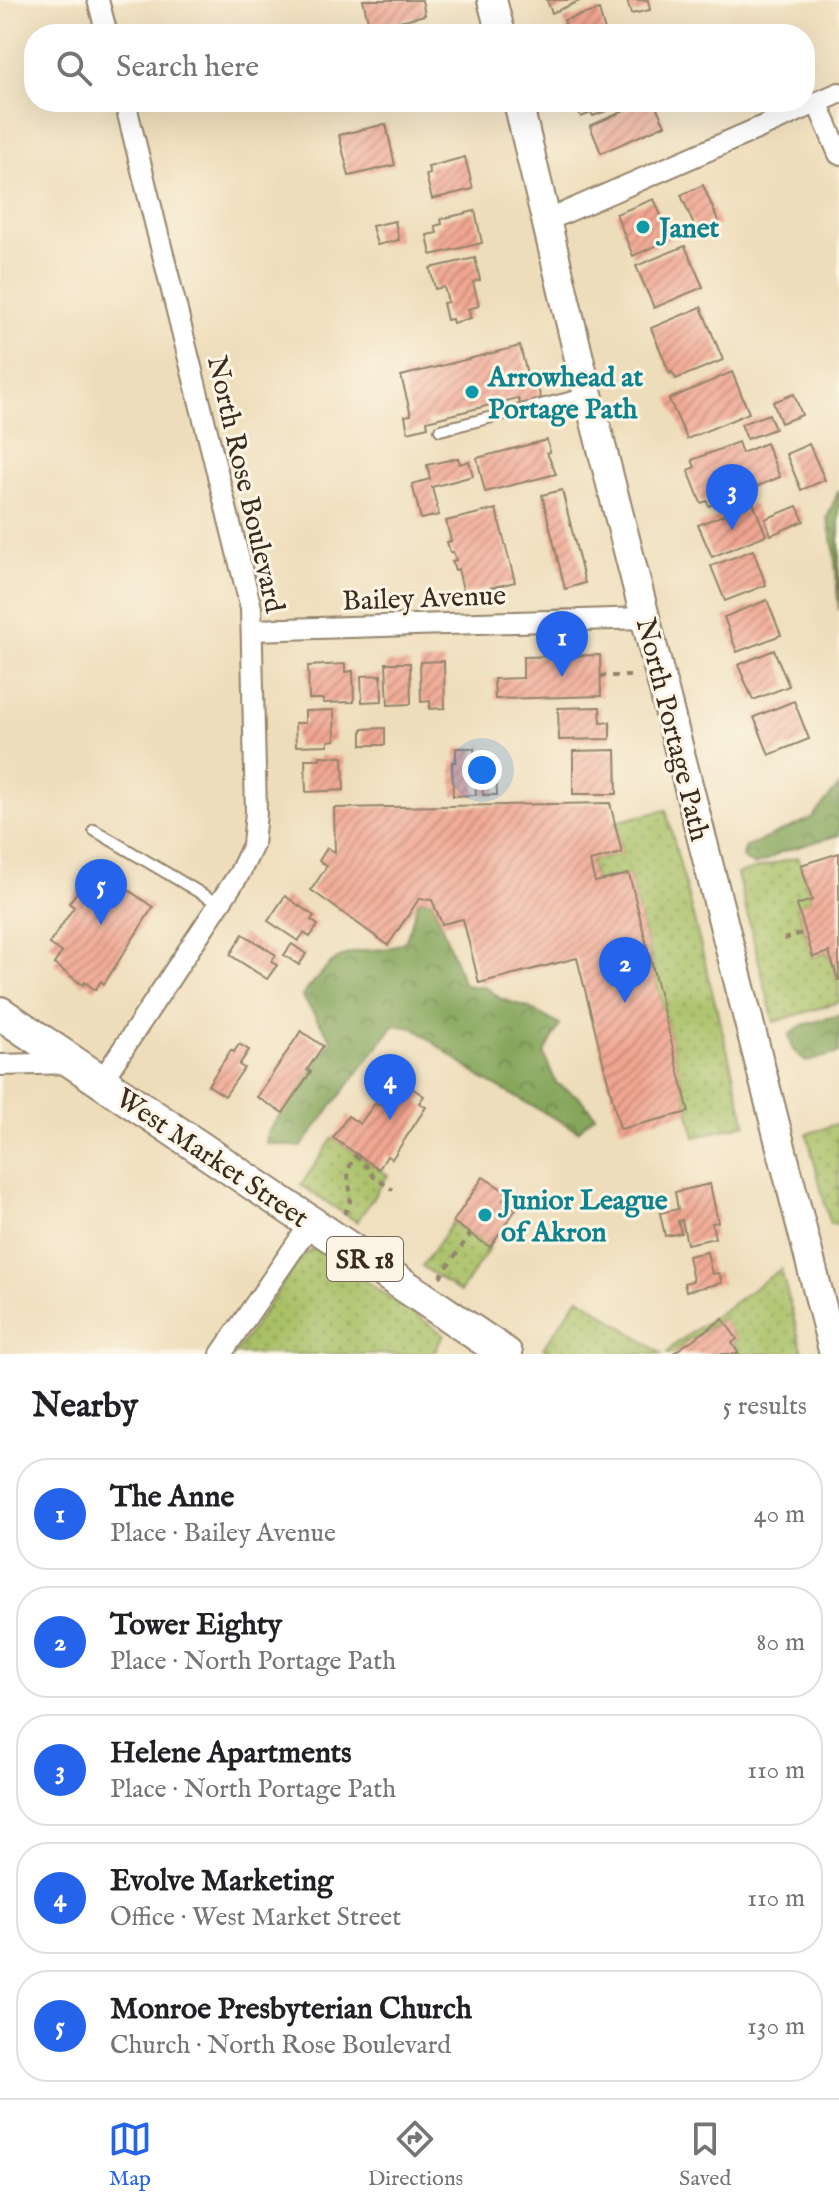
<!DOCTYPE html>
<meta charset="utf-8">
<style>
body{margin:0;font-family:"IM FELL English",serif;background:#f2f2f2;color:#202124}
.you{position:absolute;left:482px;top:770px;width:28px;height:28px;margin:-20px;border:6px solid #fff;border-radius:50%;background:#1a73e8;box-shadow:0 0 0 12px #1a73e833}
.badge{display:grid;place-items:center;width:52px;height:52px;border-radius:50%;background:#2563eb;color:#fff;font-size:26px;font-weight:700}
.pin{position:absolute;translate:-50% -66px;filter:drop-shadow(0 2px 4px #0008)}
.pin::after{content:'';position:absolute;top:42px;width:28px;height:24px;background:inherit;clip-path:polygon(0 0,100% 0,50% 100%)}
.list{margin:0;padding:0;list-style:none}
h2{display:flex;justify-content:space-between;align-items:center;height:104px;margin:0;padding:0 32px;font-size:34px}
h2 small{font-size:26px;font-weight:400;color:#757577}
.list li{display:grid;grid-template-columns:52px 1fr auto;gap:24px;align-items:center;box-sizing:border-box;height:112px;margin:0 16px 16px;padding:0 16px;border:2px solid #e0e0e0;border-radius:32px}
.list b{display:block;font-size:30px;white-space:nowrap}
.list p{margin:0;font-size:26px;white-space:nowrap;color:#757577}
.list em{font-size:26px;font-style:normal;color:#757577}
.icon{flex:none;width:44px;height:44px;fill:none;stroke:currentColor;stroke-width:2;stroke-linecap:round;stroke-linejoin:round}
.map{position:relative;flex:none;width:839px;height:1354px;overflow:hidden}
.search{position:absolute;background:#fff;box-shadow:0 8px 32px #0002;left:24px;right:24px;top:24px;height:88px;display:flex;align-items:center;gap:20px;box-sizing:border-box;padding:0 28px;border-radius:32px;color:#757577;font-size:30px}
.sheet{height:744px;background:#fff}
nav{display:flex;justify-content:space-around;align-items:center;box-sizing:border-box;height:112px;border-top:2px solid #e0e0e0;background:#fff;font-size:22px;color:#757577}
nav a{display:grid;justify-items:center;gap:4px}
nav .on{color:#2563eb}
.map>svg:first-child{display:block}
.grass{fill:url(#grass-dots);stroke:#727542;stroke-width:2}
.forest{fill:url(#forest-crowns);stroke:#60683c;stroke-width:2}
.building{fill:url(#building-hatch)}
.lines{fill:none;stroke-linecap:round;stroke-linejoin:round}
.service-casing{stroke:#94846c;stroke-width:14}
.minor-casing{stroke:#94846c;stroke-width:24}
.secondary-casing{stroke:#94846c;stroke-width:32}
.primary-casing{stroke:#94846c;stroke-width:36}
.path{stroke:#94846c;stroke-width:4;stroke-dasharray:6 6;stroke-linecap:butt}
.service{stroke:#fff;stroke-width:10}
.minor{stroke:#fff;stroke-width:20}
.secondary{stroke:#fff;stroke-width:28}
.primary{stroke:#fff;stroke-width:32}
.culture-dot{fill:#0f9aa8;stroke:#fcf5e5;stroke-width:3}
.labels{text-anchor:middle;stroke-width:6;stroke-linejoin:round;paint-order:stroke}
.shield{fill:#fcf5e5;stroke:#75675a;stroke-width:2}
.shield-label{font-size:26px;font-weight:bold;fill:#3b2a1e}
.culture-label{font-size:28px;font-weight:bold;fill:#0d838f;stroke:#fcf5e5;text-anchor:start}
.street-label{font-size:28px;fill:#3b2a1e;stroke:#fcf5e5}
</style>
<div class="map">
<svg width="839" height="1354" viewBox="0 0 839 1354">
<defs>
<pattern id="grass-dots" width="8" height="8" patternUnits="userSpaceOnUse" patternTransform="scale(2)"><rect width="8" height="8" fill="#a8c066"/><path d="M2 2h.1M6 6h.1" fill="none" stroke="#8a9c53" stroke-width="1.8" stroke-linecap="round"/></pattern>
<pattern id="forest-crowns" width="20" height="18" patternUnits="userSpaceOnUse" patternTransform="scale(2)"><rect width="20" height="18" fill="#86a65b"/><path d="M2 6a3 3 0 1 1 6 0M12 15a3 3 0 1 1 6 0" fill="none" stroke="#6f874b"/></pattern>
<pattern id="building-hatch" width="6" height="6" patternUnits="userSpaceOnUse" patternTransform="scale(2)"><rect width="6" height="6" fill="#f0a691"/><path d="M-1 1l2-2M0 6l6-6M5 7l2-2" fill="none" stroke="#c48776"/></pattern>
</defs>
<rect width="100%" height="100%" fill="#fcf5e5"/>
<filter id="ink" filterUnits="userSpaceOnUse"><feTurbulence type="fractalNoise" baseFrequency=".0125" numOctaves="2"/><feDisplacementMap in="SourceGraphic" scale="16" xChannelSelector="R" yChannelSelector="G"/><feConvolveMatrix kernelMatrix="1 2 1 2 8 2 1 2 1" color-interpolation-filters="sRGB"/></filter>
<filter id="wash" filterUnits="userSpaceOnUse"><feTurbulence type="fractalNoise" baseFrequency=".006" numOctaves="4" result="noise"/><feDisplacementMap in="SourceGraphic" scale="32" xChannelSelector="R" yChannelSelector="G"/><feGaussianBlur stdDeviation="1.8" result="paint"/><feColorMatrix in="noise" values="0 0 0 0 0 0 0 0 0 0 0 0 0 0 0 0 0 1.4 0 .05"/><feComposite in="paint" operator="in"/></filter>
<g filter="url(#wash)">
<rect width="100%" height="100%" fill="#eeddba"/>
<g class="grass">
<path d="M666,810L746,1124L695,1137L629,874L595,882L590,861L622,853L615,822Z"/>
<path d="M798,857L812,900L797,906L813,957L829,952L839,982V1002L774,1022L737,874Z"/>
<path d="M839,1123V1224H830L807,1134Z"/>
<path d="M333,1138L388,1175L357,1222L301,1185Z"/>
<path d="M453,1222L490,1247L460,1292L422,1266Z"/>
<path d="M316,1248L444,1334L433,1354H235L301,1257Z"/>
<path d="M781,1269L803,1354H739L732,1343L737,1339L722,1319L682,1345L676,1354H667L673,1346Z"/>
<path d="M579,1297L662,1354H553L543,1348Z"/>
</g>
<g class="forest">
<path d="M839,490V611L834,548L827,518Z"/>
<path d="M839,786V835L781,852L766,861L753,865L742,857L746,847L812,818Z"/>
<path d="M419,899L432,900L464,985L487,988L501,999L527,1007L560,1025L544,1054L556,1083L579,1097L595,1115L578,1131L481,1078L414,1028L394,1025L301,1147L266,1143L267,1133L332,1041L302,996C318,978 331,956 356,952C380,947 382,954 406,940Z"/>
<path d="M839,1015V1053L806,1062L793,1050L789,1035L803,1025Z"/>
</g>
<g id="blocks">
<g class="building">
<path d="M363,0H422L425,15L378,26L377,23L369,25Z"/>
<path d="M547,0H582L552,13Z"/>
<path d="M627,0H648L650,10L631,14Z"/>
<path d="M599,10L606,34H568L564,20Z"/>
<path d="M438,24L440,34H399V33Z"/>
<path d="M575,102H630L593,116L591,113L581,117Z"/>
<path d="M644,102H654L665,125L601,153L590,126Z"/>
<path d="M386,124L395,165L349,176L339,135Z"/>
<path d="M465,157L473,189L432,199L426,175L430,174L428,167Z"/>
<path d="M703,185L720,225L698,235L681,195Z"/>
<path d="M654,199L671,239L633,256L616,214Z"/>
<path d="M475,211L482,243L431,255L427,235L437,233L435,226L442,224L441,219Z"/>
<path d="M395,221L399,240L377,245L372,226Z"/>
<path d="M685,246L703,287L654,308L636,266Z"/>
<path d="M475,258L480,280L473,282L479,306L468,309L471,318L453,323L452,319L447,320L443,303L448,302L444,287L435,289L430,268Z"/>
<path d="M701,307L723,360L676,379L672,372L670,374L651,328Z"/>
<path d="M520,346L530,386L537,384L541,399L520,404L518,398L427,421L428,427L408,432L405,416L411,415L401,376Z"/>
<path d="M732,372L749,413L687,439L669,399Z"/>
<path d="M794,394L802,415L781,423L773,402Z"/>
<path d="M769,414L775,429L747,439L741,424Z"/>
<path d="M547,440L550,452L547,453L556,474L485,492L477,458Z"/>
<path d="M738,442L742,453L766,443L780,477L709,506L707,501L701,503L688,470L695,467L692,460Z"/>
<path d="M809,444L825,480L801,490L786,454Z"/>
<path d="M458,458L460,464L469,461L473,476L432,487L439,515L421,519L412,484L430,479L427,465Z"/>
<path d="M562,490L585,583L565,589L542,495Z"/>
<path d="M753,503L766,535L712,557L698,525Z"/>
<path d="M797,506L804,521L771,535L765,519Z"/>
<path d="M496,509L515,582L464,594L458,569L455,570L452,561L456,560L453,552H450L447,542L451,541L446,521Z"/>
<path d="M753,550L766,585L725,601L711,566Z"/>
<path d="M767,600L781,635L737,652L724,617Z"/>
<path d="M774,650L789,686L753,700L738,665Z"/>
<path d="M600,655L601,696L495,699L494,679L523,678V657Z"/>
<path d="M444,661L445,708L430,709V701L421,702L420,662Z"/>
<path d="M386,663H410L411,704L388,705Z"/>
<path d="M345,664V672L353,671L354,702L323,703V699H309L308,666Z"/>
<path d="M381,675L382,701L362,702L361,676Z"/>
<path d="M794,701L809,739L769,755L754,717Z"/>
<path d="M600,707L601,723L610,722V739L559,740L558,708Z"/>
<path d="M334,710L335,740L328,741V745L296,746L295,723H305V711Z"/>
<path d="M385,728V745H362V729Z"/>
<path d="M456,748H474L475,762H481V770H496L497,795H483L482,781L475,782L476,795L453,796L452,762H456Z"/>
<path d="M616,750L617,794H573V751Z"/>
<path d="M320,756L343,757L344,790L306,792L305,759H320Z"/>
<path d="M610,803L622,853L590,861L592,871L595,882L629,874L689,1112L620,1129L577,958L479,983L463,919L442,924L432,900L419,899L388,945L311,890L327,866L319,861L327,848L335,852L334,808Z"/>
<path d="M839,853V980H838L829,952L813,957L797,905L812,900L801,865Z"/>
<path d="M95,867L153,907L104,984L101,981L95,990L85,982L83,985L54,964L62,952L49,944L74,907L69,903Z"/>
<path d="M285,896L314,916L311,920L318,925L310,937L304,933L298,941L268,921Z"/>
<path d="M243,934L276,955L271,962L277,965L267,979L230,955Z"/>
<path d="M292,944L306,954L299,965L284,955Z"/>
<path d="M301,1031L323,1046L307,1070L311,1072L283,1113L257,1097Z"/>
<path d="M239,1044L249,1050L239,1065L244,1068L225,1096L208,1085L231,1050L234,1052Z"/>
<path d="M397,1078L424,1096L419,1103L426,1107L392,1159L387,1156L379,1169L333,1138L348,1116L360,1124L375,1103L379,1105Z"/>
<path d="M483,1177L508,1193L503,1200L516,1209L490,1247L453,1222Z"/>
<path d="M710,1184L718,1222L712,1223L715,1238L687,1244L682,1220L678,1221L681,1233L665,1236L660,1213L678,1209L675,1192Z"/>
<path d="M707,1252L712,1274L719,1273L722,1283L686,1291L684,1283L693,1281L688,1256Z"/>
<path d="M723,1319L737,1339L732,1343L739,1354H672Z"/>
</g>
</g>
</g>
<g filter="url(#ink)">
<use href="#blocks" fill-opacity="0" stroke="#94846c" stroke-width="2"/>
<g class="lines">
<g class="service-casing">
<g id="service">
<path d="M440,430L585,394"/>
<path d="M94,830L219,904"/>
</g>
</g>
<g class="minor-casing">
<g id="minor">
<path d="M98,0L107,34"/>
<path d="M817,102L839,154"/>
<path d="M548,220L839,93"/>
<path d="M253,630L645,618"/>
<path d="M0,1065L73,1063"/>
<path d="M101,1082L239,874L253,845L256,812L251,608L125,102"/>
<path d="M221,1354L311,1223"/>
</g>
</g>
<g class="secondary-casing">
<g id="secondary">
<path d="M492,0L501,34"/>
<path d="M518,102L582,371L834,1354"/>
</g>
</g>
<g class="primary-casing">
<path id="primary" d="M0,1013L506,1354"/>
</g>
<g class="path">
<path d="M600,676H631"/>
<path d="M784,939L805,932"/>
<path d="M355,1156L364,1163L374,1177L393,1190"/>
<path d="M344,1214C361,1190 337,1182 356,1154"/>
<path d="M440,1277L471,1233"/>
</g>
<use href="#service" class="service"/>
<use href="#minor" class="minor"/>
<use href="#secondary" class="secondary"/>
<use href="#primary" class="primary"/>
</g>
</g>
<g class="culture-dot">
<circle cx="643" cy="227" r="8"/>
<circle cx="472" cy="392" r="8"/>
<circle cx="485" cy="1215" r="8"/>
</g>
<g class="labels">
<rect class="shield" x="327" y="1237" width="76" height="44" rx="6"/>
<g class="shield-label">
<text x="365" y="1268">SR 18</text>
</g>
<g class="culture-label">
<text x="659" y="237">Janet</text>
<text x="488" y="386">Arrowhead at<tspan x="488" dy="32">Portage Path</tspan></text>
<text x="501" y="1209">Junior League<tspan x="501" dy="32">of Akron</tspan></text>
</g>
<g class="street-label">
<text transform="translate(247 484) rotate(77)" y="10">North Rose Boulevard</text>
<text transform="translate(424 597) rotate(-2)" y="10">Bailey Avenue</text>
<text transform="translate(674 729) rotate(76)" y="10">North Portage Path</text>
<text transform="translate(213 1157) rotate(34)" y="10">West Market Street</text>
</g>
</g>
</svg>
<div class="you"></div>
<div class="pin badge" style="left:562px;top:677px">1</div>
<div class="pin badge" style="left:625px;top:1003px">2</div>
<div class="pin badge" style="left:732px;top:530px">3</div>
<div class="pin badge" style="left:390px;top:1120px">4</div>
<div class="pin badge" style="left:101px;top:925px">5</div>
<div class="search"><svg class="icon" aria-label="search" viewBox="0 0 24 24"><circle cx="10" cy="10" r="6"/><path d="M15 15l6 6"/></svg>Search here</div>
</div>
<section class="sheet">
<h2>Nearby<small>5 results</small></h2>
<ul class="list">
<li><span class="badge">1</span><div><b>The Anne</b><p>Place · Bailey Avenue</p></div><em>40 m</em></li>
<li><span class="badge">2</span><div><b>Tower Eighty</b><p>Place · North Portage Path</p></div><em>80 m</em></li>
<li><span class="badge">3</span><div><b>Helene Apartments</b><p>Place · North Portage Path</p></div><em>110 m</em></li>
<li><span class="badge">4</span><div><b>Evolve Marketing</b><p>Office · West Market Street</p></div><em>110 m</em></li>
<li><span class="badge">5</span><div><b>Monroe Presbyterian Church</b><p>Church · North Rose Boulevard</p></div><em>130 m</em></li>
</ul>
</section>
<nav>
<a class="on"><svg class="icon" aria-label="map" viewBox="0 0 24 24"><path d="M3 6l6-2 6 2 6-2v14l-6 2-6-2-6 2zM9 4v14M15 6v14"/></svg>Map</a>
<a><svg class="icon" aria-label="directions" viewBox="0 0 24 24"><path d="M12 3l9 9-9 9-9-9zM9 14v-3h6M13 9l2 2-2 2"/></svg>Directions</a>
<a><svg class="icon" aria-label="saved" viewBox="0 0 24 24"><path d="M7 4h10v16l-5-4-5 4z"/></svg>Saved</a>
</nav>
